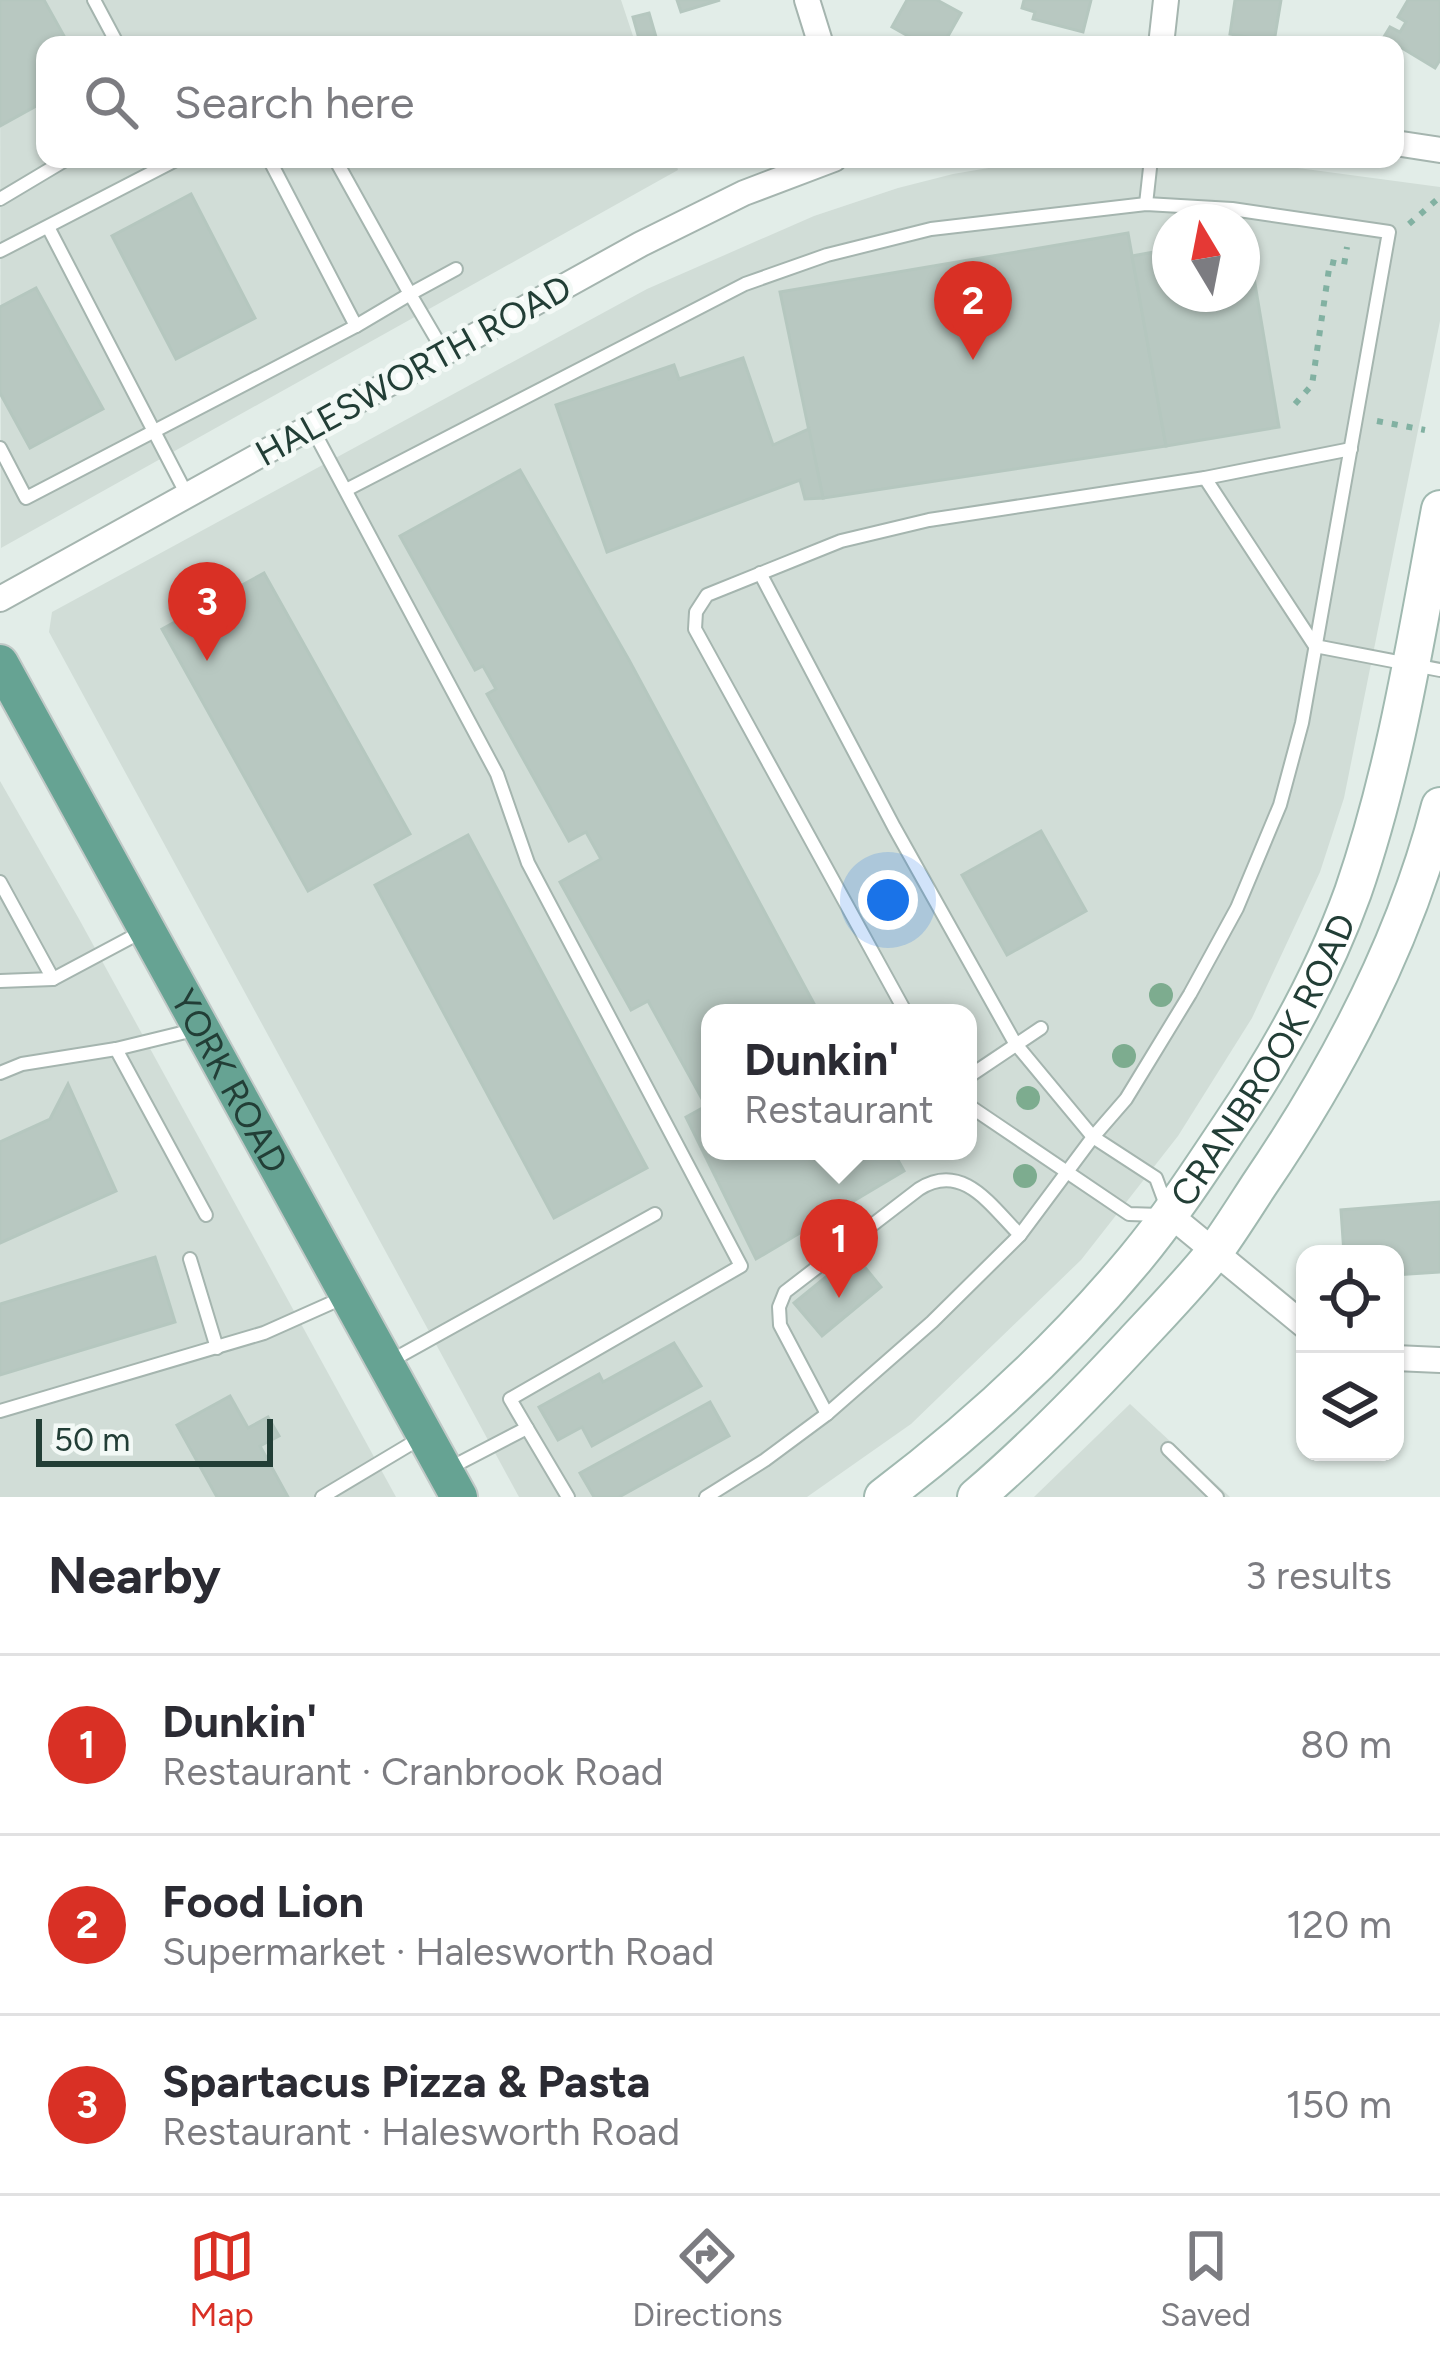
<!DOCTYPE html>
<meta charset="utf-8">
<style>
body{margin:0;font-family:Figtree,sans-serif;background:#f2f2f3;color:#2b2b33}
.controls{position:absolute;right:36px;bottom:36px;display:grid;overflow:hidden;border-radius:24px;box-shadow:0 3px 9px #0004}
.controls button{width:108px;height:108px;display:grid;place-items:center;padding:0;border:0;border-bottom:3px solid #e1e1e2;background:#fff;color:#2b2b33;font:60px sans-serif}
.compass{position:absolute;left:1152px;top:204px;width:108px;height:108px;border-radius:50%;background:#fff;box-shadow:0 3px 9px #0004;rotate:350deg}
.scale{position:absolute;left:36px;bottom:30px;width:237px;box-sizing:border-box;padding-left:12px;border:6px solid #223e36;border-top:0;font-size:33px;line-height:42px;white-space:nowrap;color:#223e36;-webkit-text-stroke:9px #f3f9f6;paint-order:stroke}
.you{position:absolute;left:888px;top:900px;width:42px;height:42px;margin:-30px;border:9px solid #fff;border-radius:50%;background:#1a73e8;box-shadow:0 0 0 18px #1a73e833}
.badge{display:grid;place-items:center;width:78px;height:78px;border-radius:50%;background:#d93025;color:#fff;font-size:39px;font-weight:700}
.pin{position:absolute;translate:-50% -99px;filter:drop-shadow(0 3px 6px #0008)}
.pin::after{content:'';position:absolute;top:63px;width:42px;height:36px;background:inherit;clip-path:polygon(0 0,100% 0,50% 100%)}
.popup{position:absolute;left:701px;top:1004px;width:276px;height:156px;box-sizing:border-box;display:grid;place-content:center;border-radius:24px;background:#fff;filter:drop-shadow(0 3px 9px #0005);font-size:39px;white-space:nowrap;color:#7c7c81}
.popup b{font-size:45px;color:#2b2b33}
.popup::after{content:'';position:absolute;left:50%;top:100%;margin-left:-24px;border:24px solid transparent;border-top-color:#fff}
.list{margin:0;padding:0;list-style:none}
h2{display:flex;justify-content:space-between;align-items:center;height:156px;margin:0;padding:0 48px;font-size:51px}
h2 small{font-size:39px;font-weight:400;color:#7c7c81}
.list li{display:grid;grid-template-columns:78px 1fr auto;gap:36px;align-items:center;box-sizing:border-box;height:180px;padding:0 48px;border-top:3px solid #e1e1e2}
.list b{display:block;font-size:45px;white-space:nowrap}
.list p{margin:0;font-size:39px;white-space:nowrap;color:#7c7c81}
.list em{font-size:39px;font-style:normal;color:#7c7c81}
.icon{flex:none;width:66px;height:66px;fill:none;stroke:currentColor;stroke-width:2;stroke-linecap:round;stroke-linejoin:round}
.map{position:relative;flex:none;width:1440px;height:1497px;overflow:hidden}
.search{position:absolute;background:#fff;box-shadow:0 3px 9px #0004;left:36px;right:36px;top:36px;height:132px;display:flex;align-items:center;gap:30px;box-sizing:border-box;padding:0 42px;border-radius:24px;color:#7c7c81;font-size:45px}
.sheet{height:696px;background:#fff}
nav{display:flex;justify-content:space-around;align-items:center;box-sizing:border-box;height:168px;border-top:3px solid #e1e1e2;background:#fff;font-size:33px;color:#7c7c81}
nav a{display:grid;justify-items:center;gap:6px}
nav .on{color:#d93025}
.map>svg:first-child{display:block}
.built{fill:#d1ddd7;fill-rule:evenodd}
.building{fill:#b8c8c1;stroke:#b5c7bf;stroke-width:3}
.lines{fill:none;stroke-linecap:round;stroke-linejoin:round}
.lane-casing{stroke:#a5b5af;stroke-width:16}
.street-casing{stroke:#a5b5af;stroke-width:28}
.secondary-casing{stroke:#a0b9b0;stroke-width:40}
.primary-casing{stroke:#c1c9c7;stroke-width:40}
.path{stroke:#82b1a2;stroke-width:6;stroke-dasharray:6 9;stroke-linecap:butt}
.lane{stroke:#fff;stroke-width:12}
.street{stroke:#fff;stroke-width:24}
.secondary{stroke:#fff;stroke-width:36}
.primary{stroke:#66a393;stroke-width:36}
.tree{fill:#7dac8f}
.labels{text-anchor:middle;stroke-width:10;stroke-linejoin:round;paint-order:stroke}
.street-label{font-size:36px;fill:#223e36;stroke:#f3f9f6}
</style>
<div class="map">
<svg width="1440" height="1497" viewBox="0 0 1440 1497">
<rect width="100%" height="100%" fill="#e2ede8"/>
<g class="built">
<path d="M0,0H621L636,45H45V159H675L678,170L1,548Z"/>
<path d="M1042,159L1239,160L1440,187V321L1344,798L1320,872L1252,1018L1178,1136L1081,1260L911,1424L807,1497H519L49,632L52,612L647,289L814,216L898,188L953,174ZM1170,222H1242V294H1170ZM710,1013H968V1151H710Z"/>
<path d="M0,781L79,919L396,1497H0Z"/>
<path d="M1130,1404L1230,1497H1034Z"/>
</g>
<g class="building">
<path d="M0,0H44L69,45H45V101L0,126Z"/>
<path d="M677,0H720L681,12Z"/>
<path d="M907,0H937L961,13L943,45H924L892,27Z"/>
<path d="M1024,0H1091L1083,32L1033,19L1035,12L1022,8Z"/>
<path d="M1235,0H1281L1274,42L1230,34Z"/>
<path d="M1408,0H1440V60L1435,68L1397,45L1395,49V45H1379L1390,27L1400,32L1406,22L1398,17Z"/>
<path d="M649,13L656,37L640,42L633,17Z"/>
<path d="M191,194L255,318L176,359L112,236Z"/>
<path d="M1128,233L1166,446L823,498L780,292Z"/>
<path d="M1247,236L1279,427L1166,446L1132,256L1170,249V294H1242V237Z"/>
<path d="M36,288L103,409L30,448L0,393V307Z"/>
<path d="M743,358L773,445L809,429L823,498L805,499L800,480L607,552L556,405L674,365L679,379Z"/>
<path d="M520,470L629,660L819,1013H710V1151H893L904,1171L756,1259L686,1117L706,1106L648,1001L631,1010L560,882L601,859L586,832L569,841L487,694L496,689L483,666L475,670L400,536Z"/>
<path d="M264,573L410,834L308,891L162,629Z"/>
<path d="M1041,831L1086,911L1007,955L962,875Z"/>
<path d="M468,835L647,1168L554,1218L375,885Z"/>
<path d="M68,1084L116,1191L0,1243V1142L50,1119Z"/>
<path d="M1440,1202V1272L1395,1275V1254H1344L1341,1210Z"/>
<path d="M854,1254L881,1287L822,1336L794,1303Z"/>
<path d="M155,1257L175,1322L0,1375V1304Z"/>
<path d="M674,1343L701,1386L592,1446L582,1427L558,1440L539,1407L599,1374L603,1382Z"/>
<path d="M230,1396L248,1428L268,1417L279,1436L260,1446L288,1497H217L177,1425Z"/>
<path d="M710,1402L729,1436L619,1497H594L580,1473Z"/>
</g>
<g class="lines">
<g class="lane-casing">
<g id="lane">
<path d="M94,0L118,45"/>
<path d="M335,159L410,294L356,326"/>
<path d="M0,199L67,159"/>
<path d="M1146,204L1151,159"/>
<path d="M48,227L187,495"/>
<path d="M0,251L178,159"/>
<path d="M444,352L410,294L456,269"/>
<path d="M311,426L497,774L528,863L741,1266L510,1399L527,1428L446,1470"/>
<path d="M0,448L26,498L356,326L269,159"/>
<path d="M1205,478L1351,449"/>
<path d="M346,490L745,284L827,255L931,229L1146,204L1232,209L1389,232L1302,723L1280,805L1237,908L1190,994L1126,1099L1093,1137L1020,1235L932,1322L827,1414L765,1460L706,1497"/>
<path d="M760,573L894,827L1015,1043L1093,1137L1156,1178L1166,1205"/>
<path d="M0,882L53,979"/>
<path d="M0,981L53,979L143,931"/>
<path d="M906,1013L695,629L696,612L707,595L841,541L929,520L1205,478L1315,646L1440,670"/>
<path d="M116,1049L206,1215"/>
<path d="M0,1073L22,1064L116,1049L194,1030"/>
<path d="M968,1077L1041,1028"/>
<path d="M968,1105L1129,1214L1160,1215"/>
<path d="M190,1259L217,1348"/>
<path d="M387,1363L655,1214"/>
<path d="M0,1411L264,1333L347,1296"/>
<path d="M827,1414L780,1325L779,1307L785,1292L919,1189C963,1161 991,1206 1020,1235"/>
<path d="M527,1428L568,1497"/>
<path d="M1168,1449L1217,1497"/>
<path d="M322,1497L419,1439"/>
</g>
</g>
<g class="street-casing">
<g id="street">
<path d="M807,0L821,45"/>
<path d="M1161,45L1166,0"/>
<path d="M1395,143L1440,150"/>
<path d="M0,599L641,244L744,193L834,159"/>
<path d="M1170,1215L1305,1326"/>
<path d="M1395,1358L1440,1360"/>
</g>
</g>
<g class="secondary-casing">
<g id="secondary">
<path id="s1" d="M883,1497C974,1428 1061,1348 1135,1259C1170,1217 1200,1171 1230,1126C1280,1052 1323,975 1353,892C1396,768 1416,637 1440,509"/>
<path d="M976,1497C1032,1449 1083,1397 1133,1343C1160,1314 1188,1285 1213,1254C1229,1232 1244,1208 1259,1185C1338,1069 1405,942 1440,806"/>
</g>
</g>
<g class="primary-casing">
<g id="primary">
<path id="s2" d="M0,663L459,1497"/>
</g>
</g>
<g class="path">
<path d="M1409,224L1440,197"/>
<path d="M1295,404L1312,385L1330,262L1344,265L1347,247"/>
<path d="M1377,421L1425,430"/>
</g>
<use href="#lane" class="lane"/>
<use href="#street" class="street"/>
<use href="#secondary" class="secondary"/>
<use href="#primary" class="primary"/>
</g>
<g class="tree">
<circle cx="1161" cy="995" r="12"/>
<circle cx="1124" cy="1056" r="12"/>
<circle cx="1028" cy="1098" r="12"/>
<circle cx="1025" cy="1176" r="12"/>
</g>
<g class="labels">
<g class="street-label">
<text transform="translate(413 370) rotate(-29)" y="13">HALESWORTH ROAD</text>
<text dy="13" stroke="none"><textPath href="#s1" startOffset="585">CRANBROOK ROAD</textPath></text>
<text dy="13" stroke="none"><textPath href="#s2" startOffset="477">YORK ROAD</textPath></text>
</g>
</g>
</svg>
<div class="controls">
<button><svg class="icon" aria-label="locate" viewBox="0 0 24 24"><circle cx="12" cy="12" r="6"/><path d="M12 2v4M12 18v4M2 12h4M18 12h4"/></svg></button>
<button><svg class="icon" aria-label="layers" viewBox="0 0 24 24"><path d="M12 4l9 5-9 5-9-5zM3 14l9 5 9-5"/></svg></button>
</div>
<svg class="compass" viewBox="-18 -18 36 36"><path d="M0-13l5 13h-10z" fill="#e53935"/><path d="M0 13l5-13h-10z" fill="#7c7c81"/></svg>
<div class="scale">50 m</div>
<div class="you"></div>
<div class="pin badge" style="left:839px;top:1298px">1</div>
<div class="popup"><b>Dunkin'</b>Restaurant</div>
<div class="pin badge" style="left:973px;top:360px">2</div>
<div class="pin badge" style="left:207px;top:661px">3</div>
<div class="search"><svg class="icon" aria-label="search" viewBox="0 0 24 24"><circle cx="10" cy="10" r="6"/><path d="M15 15l6 6"/></svg>Search here</div>
</div>
<section class="sheet">
<h2>Nearby<small>3 results</small></h2>
<ul class="list">
<li><span class="badge">1</span><div><b>Dunkin'</b><p>Restaurant · Cranbrook Road</p></div><em>80 m</em></li>
<li><span class="badge">2</span><div><b>Food Lion</b><p>Supermarket · Halesworth Road</p></div><em>120 m</em></li>
<li><span class="badge">3</span><div><b>Spartacus Pizza &amp; Pasta</b><p>Restaurant · Halesworth Road</p></div><em>150 m</em></li>
</ul>
</section>
<nav>
<a class="on"><svg class="icon" aria-label="map" viewBox="0 0 24 24"><path d="M3 6l6-2 6 2 6-2v14l-6 2-6-2-6 2zM9 4v14M15 6v14"/></svg>Map</a>
<a><svg class="icon" aria-label="directions" viewBox="0 0 24 24"><path d="M12 3l9 9-9 9-9-9zM9 14v-3h6M13 9l2 2-2 2"/></svg>Directions</a>
<a><svg class="icon" aria-label="saved" viewBox="0 0 24 24"><path d="M7 4h10v16l-5-4-5 4z"/></svg>Saved</a>
</nav>
